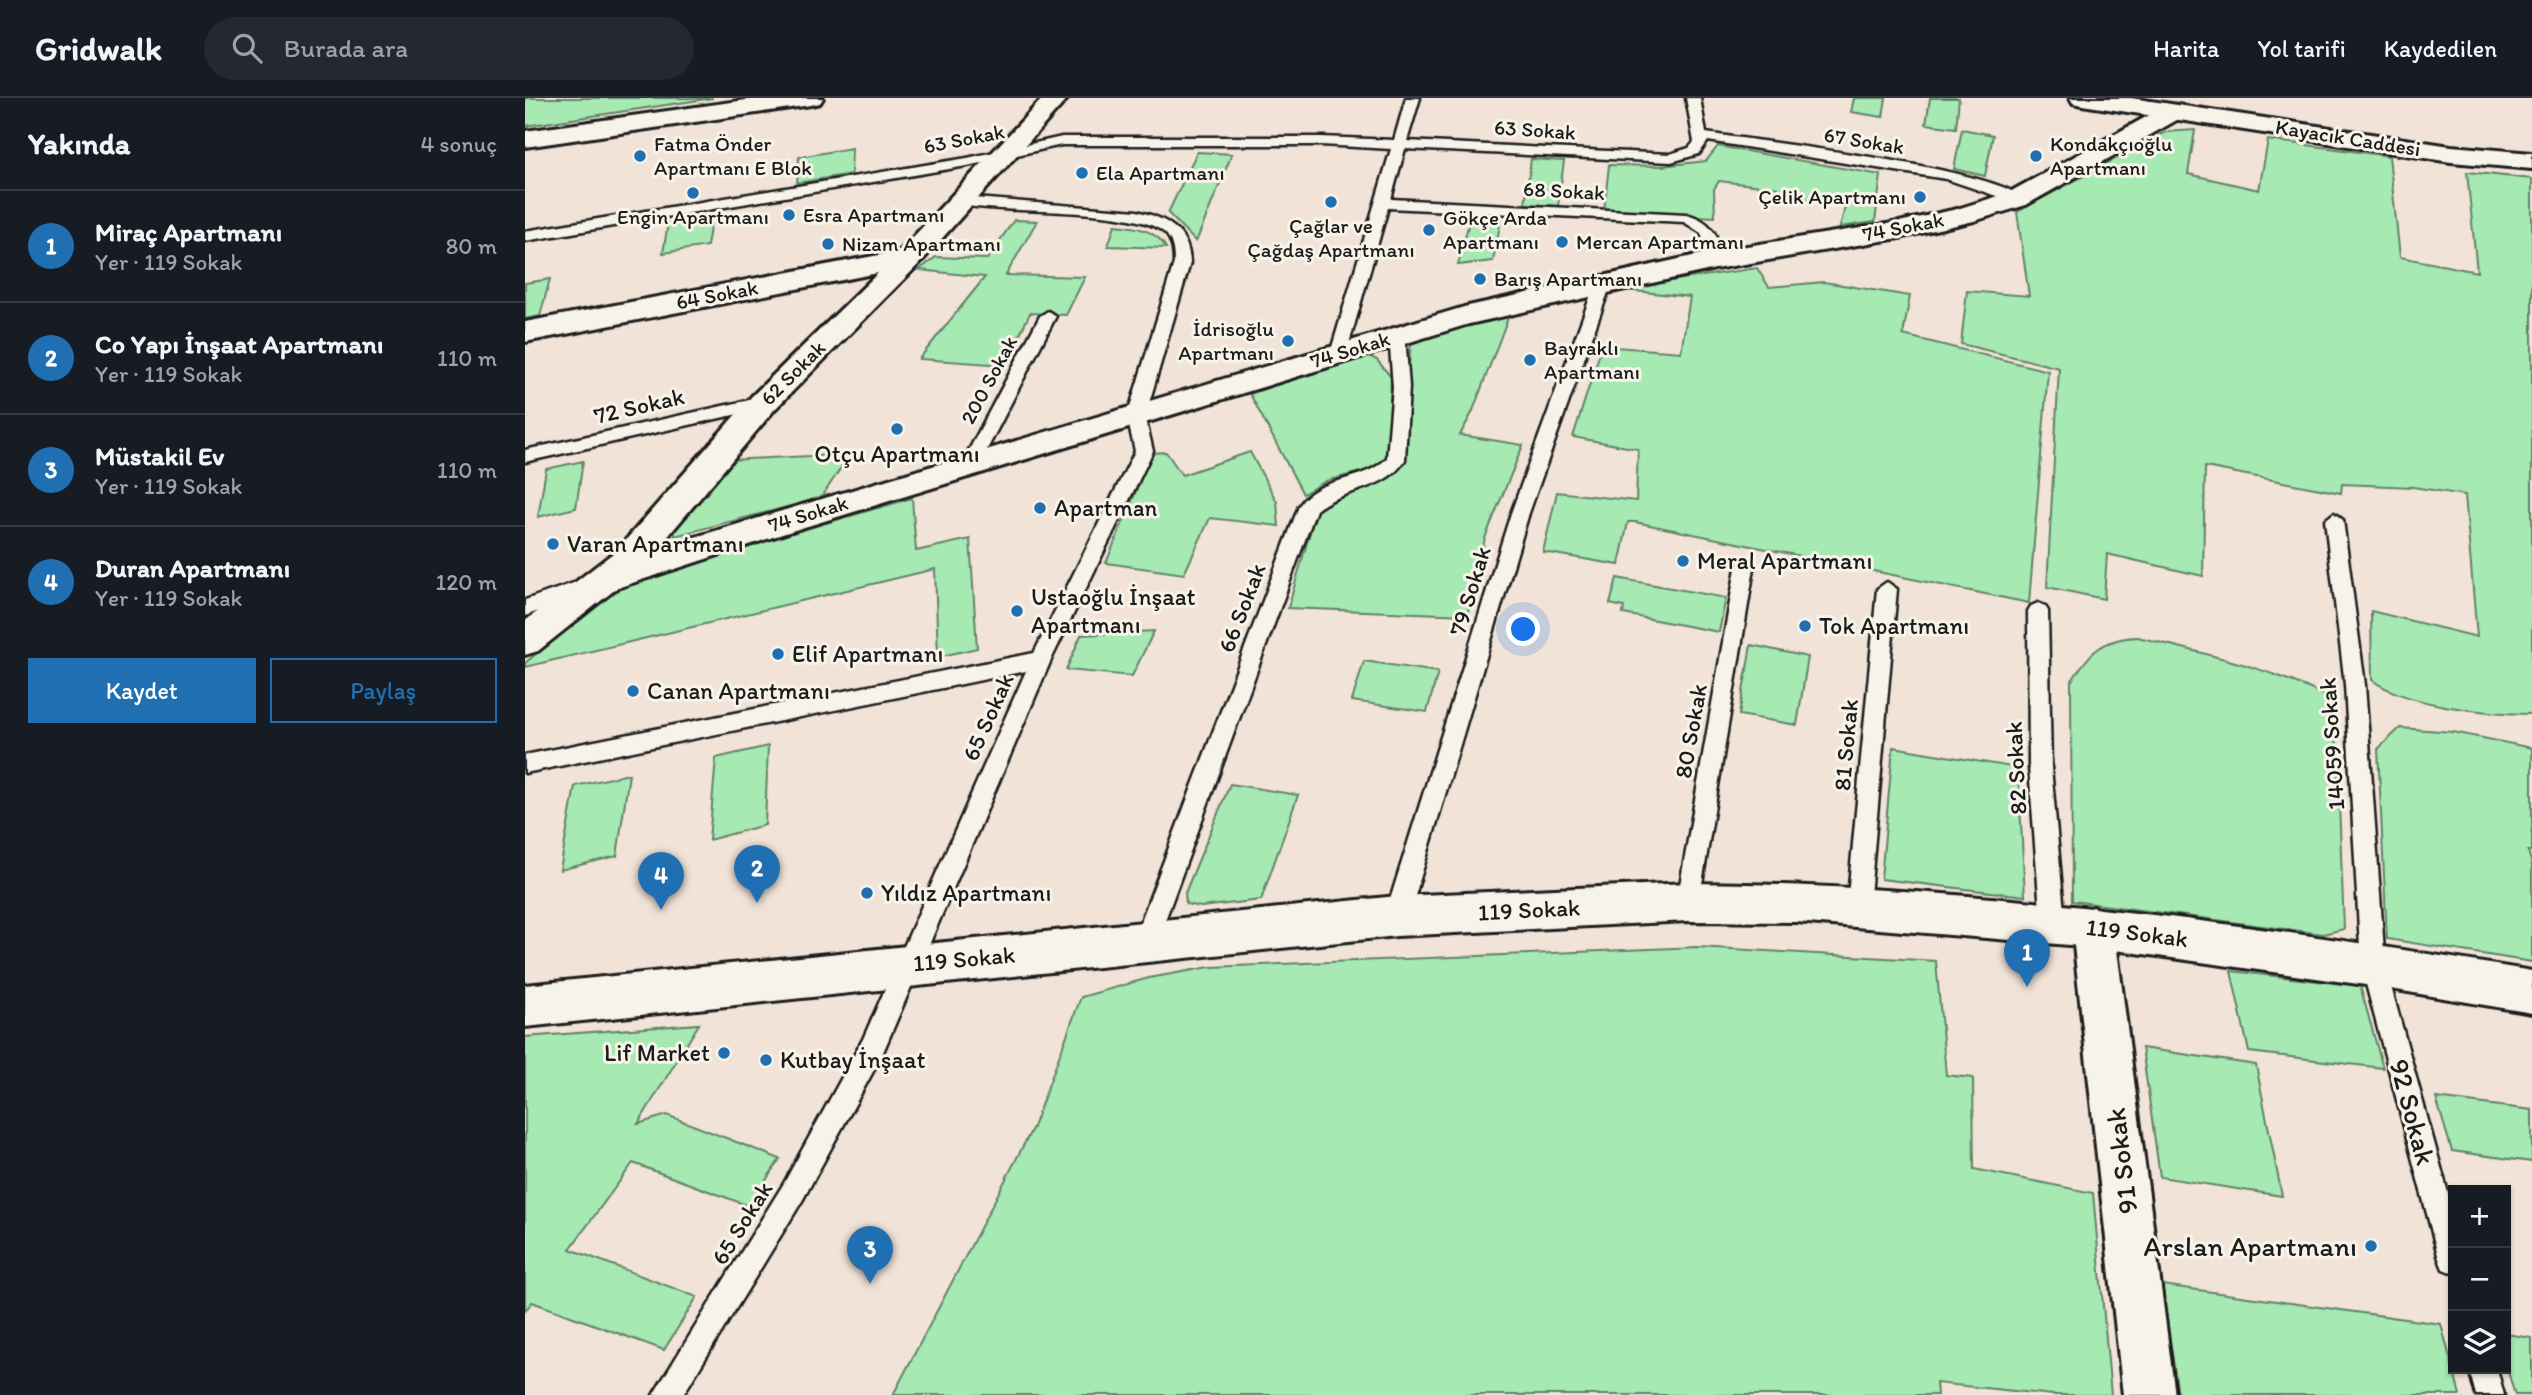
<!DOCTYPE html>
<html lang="tr">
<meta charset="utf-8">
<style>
body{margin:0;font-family:Itim,sans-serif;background:#242831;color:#f1f3f6}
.controls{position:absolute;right:21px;bottom:21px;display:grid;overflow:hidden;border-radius:0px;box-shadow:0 2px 5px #0004}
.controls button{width:63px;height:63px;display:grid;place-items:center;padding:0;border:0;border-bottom:2px solid #363941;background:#171b24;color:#f1f3f6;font:35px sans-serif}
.you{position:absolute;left:999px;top:532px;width:24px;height:24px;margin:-18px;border:5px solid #fff;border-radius:50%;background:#1a73e8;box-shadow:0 0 0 10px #1a73e833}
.badge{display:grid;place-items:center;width:46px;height:46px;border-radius:50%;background:#1f6fb2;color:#fff;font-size:23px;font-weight:700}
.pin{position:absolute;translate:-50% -58px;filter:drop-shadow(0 2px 4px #0008)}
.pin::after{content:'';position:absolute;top:37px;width:24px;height:21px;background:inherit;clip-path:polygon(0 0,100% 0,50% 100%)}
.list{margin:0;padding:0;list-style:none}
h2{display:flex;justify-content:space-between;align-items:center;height:91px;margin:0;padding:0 28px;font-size:30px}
h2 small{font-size:23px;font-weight:400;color:#9ea1a6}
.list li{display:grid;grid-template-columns:46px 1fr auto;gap:21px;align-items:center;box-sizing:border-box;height:112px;padding:0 28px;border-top:2px solid #363941}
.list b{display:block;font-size:26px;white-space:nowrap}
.list p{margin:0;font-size:23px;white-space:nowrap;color:#9ea1a6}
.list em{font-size:23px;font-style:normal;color:#9ea1a6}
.actions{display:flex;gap:14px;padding:21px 28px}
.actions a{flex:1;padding:16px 0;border:2px solid #1f6fb2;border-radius:0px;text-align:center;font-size:24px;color:#1f6fb2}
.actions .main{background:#1f6fb2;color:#fff}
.icon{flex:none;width:38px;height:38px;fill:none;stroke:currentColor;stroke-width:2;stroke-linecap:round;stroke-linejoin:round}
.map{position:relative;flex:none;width:2007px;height:1297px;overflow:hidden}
header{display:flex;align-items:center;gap:42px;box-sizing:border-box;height:98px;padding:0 35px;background:#171b24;border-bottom:2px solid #363941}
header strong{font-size:33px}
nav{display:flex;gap:38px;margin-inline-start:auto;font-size:24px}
.search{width:490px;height:63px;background:#242831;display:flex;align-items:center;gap:18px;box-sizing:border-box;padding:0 24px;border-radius:38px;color:#9ea1a6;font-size:26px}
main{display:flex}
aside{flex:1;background:#171b24}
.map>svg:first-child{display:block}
.green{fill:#a6e9b3;stroke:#618268;stroke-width:2}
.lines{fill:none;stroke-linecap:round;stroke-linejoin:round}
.service-casing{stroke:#1c1c1c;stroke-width:5}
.minor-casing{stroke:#1c1c1c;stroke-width:6}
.tertiary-casing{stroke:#1c1c1c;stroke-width:6}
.secondary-casing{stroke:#1c1c1c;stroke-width:6}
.service{fill:#f7f3e8;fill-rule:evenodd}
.minor{fill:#f7f3e8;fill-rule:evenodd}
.tertiary{fill:#f7f3e8;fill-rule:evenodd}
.secondary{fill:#f7f3e8;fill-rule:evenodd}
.poi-dot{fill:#1f6fb2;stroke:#f7f3e8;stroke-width:2.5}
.labels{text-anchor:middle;stroke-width:6;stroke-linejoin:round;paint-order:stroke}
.far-street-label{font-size:21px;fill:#1c1c1c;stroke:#f7f3e8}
.far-poi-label{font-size:21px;fill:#1c1c1c;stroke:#f7f3e8;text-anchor:start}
.street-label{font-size:24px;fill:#1c1c1c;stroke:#f7f3e8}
.poi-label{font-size:24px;fill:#1c1c1c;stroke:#f7f3e8;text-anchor:start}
.near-street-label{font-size:28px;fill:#1c1c1c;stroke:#f7f3e8}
.near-poi-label{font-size:28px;fill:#1c1c1c;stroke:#f7f3e8;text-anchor:end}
</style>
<header>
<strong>Gridwalk</strong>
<div class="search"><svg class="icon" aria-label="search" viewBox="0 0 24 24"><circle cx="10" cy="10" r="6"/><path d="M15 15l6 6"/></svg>Burada ara</div>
<nav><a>Harita</a><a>Yol tarifi</a><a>Kaydedilen</a></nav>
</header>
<main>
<aside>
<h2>Yakında<small>4 sonuç</small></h2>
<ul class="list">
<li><span class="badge">1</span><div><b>Miraç Apartmanı</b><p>Yer · 119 Sokak</p></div><em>80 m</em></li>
<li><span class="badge">2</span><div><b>Co Yapı İnşaat Apartmanı</b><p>Yer · 119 Sokak</p></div><em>110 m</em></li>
<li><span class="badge">3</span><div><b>Müstakil Ev</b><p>Yer · 119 Sokak</p></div><em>110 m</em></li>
<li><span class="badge">4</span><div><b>Duran Apartmanı</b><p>Yer · 119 Sokak</p></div><em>120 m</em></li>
</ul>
<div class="actions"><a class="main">Kaydet</a><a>Paylaş</a></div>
</aside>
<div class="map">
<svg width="2007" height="1297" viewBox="0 0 2007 1297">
<rect width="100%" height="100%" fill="#f1e3d7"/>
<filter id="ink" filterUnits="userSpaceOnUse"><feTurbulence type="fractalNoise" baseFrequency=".0143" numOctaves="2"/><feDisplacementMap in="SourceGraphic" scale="14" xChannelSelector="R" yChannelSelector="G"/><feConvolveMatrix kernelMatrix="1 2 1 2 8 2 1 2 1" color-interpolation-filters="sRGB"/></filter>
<g filter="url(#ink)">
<g class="green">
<path d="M0,0H188L0,28Z"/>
<path d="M1329,0H1361L1358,19L1326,14Z"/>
<path d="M1405,0H1434L1431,30L1401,26Z"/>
<path d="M1437,31L1468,37L1460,78L1429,71Z"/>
<path d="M1670,32L1663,76L1734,92L1743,42L1864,58L1875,159L1952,174L1942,74L2007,81V616C1964,616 1882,608 1847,582L1846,513L1952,539L1940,397L1888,389L1817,386L1816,395L1680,369L1678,478L1582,456L1579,501L1522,489L1534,270L1436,246L1442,193L1504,198L1492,114L1640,34Z"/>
<path d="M1193,48L1356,77L1350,124L1315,129L1321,105L1253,99V90L1194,83L1189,91L1190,119L1079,113L1084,67L1137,68L1181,63Z"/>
<path d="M327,50L326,76L272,85L274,59Z"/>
<path d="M672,54L707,56L671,144L643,115Z"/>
<path d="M1006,61L1039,63L1033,108L1000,106Z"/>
<path d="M187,118L182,148L138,155L143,125Z"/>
<path d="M945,120L976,122L968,163L933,167Z"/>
<path d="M489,122L512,123L481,177L560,179L541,217L505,215L480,267L394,261L460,179L394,172L411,159L462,161Z"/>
<path d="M590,127C610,129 631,131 641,150L583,148Z"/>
<path d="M1232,170L1244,189L1299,184L1385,198L1378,237L1523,273L1504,505L1110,424H1103L1094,467L1018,454L1032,394L1111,403L1113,351L1048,339L1077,248L1156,254L1165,199L1090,191Z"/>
<path d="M25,181L15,218L0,221V185Z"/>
<path d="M984,217L947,315L935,337L998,347L960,440L942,517L763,510L791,414L802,398L876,362L886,243Z"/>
<path d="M838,255L852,262L866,279L863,358L854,369L801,383L778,396L725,296Z"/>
<path d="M641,354L657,377L725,354L752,404L754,428L685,420L659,476L581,465L627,355Z"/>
<path d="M325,356L296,400L150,438V432L203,362Z"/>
<path d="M58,363L51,410L13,419L21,371Z"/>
<path d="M387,400L391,453L445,441L452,550L413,559L410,471L0,569V565L88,492L121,478Z"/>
<path d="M1092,480L1201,500L1194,534L1098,516L1099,509L1085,506Z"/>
<path d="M629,533L607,578L541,572L556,537Z"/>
<path d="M1613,539C1681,556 1748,570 1810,603L1819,831L1798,836L1547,803L1546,584C1564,555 1577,540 1613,539Z"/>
<path d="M1226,547L1283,559L1272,627L1214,617Z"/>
<path d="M839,563L913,574L902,614L827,603Z"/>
<path d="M1875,630L1928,634L2007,650V753H2003L2007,767V864L1862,841L1853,651Z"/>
<path d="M243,648L240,727L184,742L191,660Z"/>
<path d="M1368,649L1493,670L1500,798L1356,781Z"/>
<path d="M104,676L92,758L35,772L50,688Z"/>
<path d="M705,686L773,697L736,802L676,809L661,806L660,795Z"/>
<path d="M1173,849L1411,863L1421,977L1448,980L1449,1071L1568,1095L1586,1297H1528L1411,1285L1412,1297H368L508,1029L556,899L624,880L685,869Z"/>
<path d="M1706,873L1835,888L1858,970L1724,954Z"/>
<path d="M174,926L113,1026L142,1017L255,1061L224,1108L108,1065L45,1151L172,1199L139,1252L7,1204L0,1213V939Z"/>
<path d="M1617,950L1731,967L1757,1098L1635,1079Z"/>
<path d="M1911,1000L2007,1012V1064L1927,1053Z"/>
<path d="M1637,1187L1916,1226L1935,1297H1653Z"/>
<path d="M1981,1236L2007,1240V1297H1990L1981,1267Z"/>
</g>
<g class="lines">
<g class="service-casing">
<g id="service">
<path d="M881,0H895L882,43L1145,56L1164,50L1169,44L1161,0H1175L1181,35C1237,44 1469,70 1499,101L1492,105L1421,81L1183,43L1174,56L1146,64L880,51L866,101L1161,116C1186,122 1194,137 1198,162L1190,167L1185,165L1176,135L1159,124L863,110L821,256L813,261L805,256L866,51L796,47H537L442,68L0,143V133L442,60L537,39H796L869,42Z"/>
<path d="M437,99L612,113C641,120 664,132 665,165L620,319L628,353L526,562L356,959L277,1103L158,1297H128L259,1085L338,941L501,573L0,675V657L509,555L610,353L602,319L649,165C649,154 648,143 640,135C609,107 478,117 432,106L430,103Z"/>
<path d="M1078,181L1086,186L1004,415L884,818L880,826L872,829L864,826L860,818L986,415L1070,186Z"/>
<path d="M523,213L531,218L454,367L451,371H439L436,367L515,218Z"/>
<path d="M872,232L880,237L884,289L880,362C861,393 818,390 791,412L632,844L628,852L620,855L612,852L608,844L774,408C792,378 839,385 862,360L868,289L864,237Z"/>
<path d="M238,299L244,301L246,305L244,309L0,364V352Z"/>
<path d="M1809,415L1818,422L1840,587L1860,867L1928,1113V1175L1918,1171L1914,1161L1836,867L1820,587L1800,422Z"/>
<path d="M1220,463L1229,470L1174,804L1171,811L1163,815L1155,811L1152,804L1211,470Z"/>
<path d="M57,482L67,489L64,494L0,518V502Z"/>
<path d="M1362,484L1372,491L1344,809L1341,816L1333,820L1325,816L1322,809L1352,491Z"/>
<path d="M1513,505L1520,508L1523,513L1526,669L1540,825L1536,833L1528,836L1520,833L1516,825L1504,669L1503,513L1506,508Z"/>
<path d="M1944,1271H1972L1979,1297H1951Z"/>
</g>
</g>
<g class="minor-casing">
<g id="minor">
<path d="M235,0H298L295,5L286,7L0,49V33Z"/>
<path d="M518,0H543L394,166L249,312L133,450L939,209L1190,153L1374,124L1432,111L1483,95L1641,8H1659L1662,13L1659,18L1501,107L1449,123L1374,140L1190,171L944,226L273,431L92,490L13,553L0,557V523L92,452L227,298L353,175L0,244V224L375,153Z"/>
<path d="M1568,809L1583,815L1589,829L1650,1297H1598L1547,829L1553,815Z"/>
</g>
</g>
<g class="tertiary-casing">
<path id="tertiary" d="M1163,785C1446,787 1728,826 2007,873V915L1848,888L1568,849L1271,824L1163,823L872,838L0,929V887L872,798Z"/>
</g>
<g class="secondary-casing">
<path id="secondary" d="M1545,0H1606L1926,48L2007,55V71L1926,64L1557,7L1548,5Z"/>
</g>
<use href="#service" class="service"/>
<use href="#minor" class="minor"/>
<use href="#tertiary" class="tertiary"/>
<use href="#secondary" class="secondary"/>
</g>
</g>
<g class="poi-dot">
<circle cx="115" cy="58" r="7"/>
<circle cx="1511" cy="58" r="7"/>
<circle cx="557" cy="75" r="7"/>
<circle cx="168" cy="95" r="7"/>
<circle cx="1395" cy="99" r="7"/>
<circle cx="806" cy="104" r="7"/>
<circle cx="264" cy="117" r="7"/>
<circle cx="904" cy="132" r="7"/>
<circle cx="1037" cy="144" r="7"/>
<circle cx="303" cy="146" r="7"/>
<circle cx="955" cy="181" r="7"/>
<circle cx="763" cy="243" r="7"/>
<circle cx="1005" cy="262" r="7"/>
<circle cx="372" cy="331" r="7"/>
<circle cx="515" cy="410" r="7"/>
<circle cx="28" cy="446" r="7"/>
<circle cx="1158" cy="463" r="7"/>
<circle cx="492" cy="513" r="7"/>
<circle cx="1280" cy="528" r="7"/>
<circle cx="253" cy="556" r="7"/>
<circle cx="108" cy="593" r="7"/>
<circle cx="342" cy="795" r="7"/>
<circle cx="199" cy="955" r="7"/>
<circle cx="241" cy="962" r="7"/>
<circle cx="1846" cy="1148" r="7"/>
</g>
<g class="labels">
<g class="far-street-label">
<text transform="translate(1010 32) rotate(4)" y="7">63 Sokak</text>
<text transform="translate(1823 40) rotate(9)" y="7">Kayacık Caddesi</text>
<text transform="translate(439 41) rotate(-11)" y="7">63 Sokak</text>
<text transform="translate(1339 43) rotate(9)" y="7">67 Sokak</text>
<text transform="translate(1039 93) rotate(3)" y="7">68 Sokak</text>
<text transform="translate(1378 129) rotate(-11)" y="7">74 Sokak</text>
<text transform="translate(192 197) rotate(-11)" y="7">64 Sokak</text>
<text transform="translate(825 252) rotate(-17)" y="7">74 Sokak</text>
<text transform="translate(268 275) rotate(-45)" y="7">62 Sokak</text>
<text transform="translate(464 282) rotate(-62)" y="7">200 Sokak</text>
<text transform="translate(283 416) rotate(-17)" y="7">74 Sokak</text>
</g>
<g class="far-poi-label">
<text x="129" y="53">Fatma Önder<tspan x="129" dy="24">Apartmanı E Blok</tspan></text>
<text x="1525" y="53">Kondakçıoğlu<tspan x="1525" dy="24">Apartmanı</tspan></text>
<text x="571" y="82">Ela Apartmanı</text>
<text x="1381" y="106" text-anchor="end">Çelik Apartmanı</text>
<text x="278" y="124">Esra Apartmanı</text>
<text x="168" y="126" text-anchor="middle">Engin Apartmanı</text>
<text x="918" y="127">Gökçe Arda<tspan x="918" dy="24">Apartmanı</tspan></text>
<text x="806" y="135" text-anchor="middle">Çağlar ve<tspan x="806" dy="24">Çağdaş Apartmanı</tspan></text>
<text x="1051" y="151">Mercan Apartmanı</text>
<text x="317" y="153">Nizam Apartmanı</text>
<text x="969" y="188">Barış Apartmanı</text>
<text x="749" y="238" text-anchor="end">İdrisoğlu<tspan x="749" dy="24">Apartmanı</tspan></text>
<text x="1019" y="257">Bayraklı<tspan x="1019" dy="24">Apartmanı</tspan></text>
</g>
<g class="street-label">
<text transform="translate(114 308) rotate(-13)" y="8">72 Sokak</text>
<text transform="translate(945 493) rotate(-73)" y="8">79 Sokak</text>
<text transform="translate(717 510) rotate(-69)" y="8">66 Sokak</text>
<text transform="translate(463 619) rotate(-66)" y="8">65 Sokak</text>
<text transform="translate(1166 633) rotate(-80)" y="8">80 Sokak</text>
<text transform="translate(1807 646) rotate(-94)" y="8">14059 Sokak</text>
<text transform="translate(1321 647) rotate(-85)" y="8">81 Sokak</text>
<text transform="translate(1491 670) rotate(-93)" y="8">82 Sokak</text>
<text transform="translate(1004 812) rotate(-3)" y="8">119 Sokak</text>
<text transform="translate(1612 835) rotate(7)" y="8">119 Sokak</text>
<text transform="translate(439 861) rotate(-5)" y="8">119 Sokak</text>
<text transform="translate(217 1125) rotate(-58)" y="8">65 Sokak</text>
</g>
<g class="poi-label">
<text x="372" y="364" text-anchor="middle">Otçu Apartmanı</text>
<text x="529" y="418">Apartman</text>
<text x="42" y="454">Varan Apartmanı</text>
<text x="1172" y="471">Meral Apartmanı</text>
<text x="506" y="507">Ustaoğlu İnşaat<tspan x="506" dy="28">Apartmanı</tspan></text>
<text x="1294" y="536">Tok Apartmanı</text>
<text x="267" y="564">Elif Apartmanı</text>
<text x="122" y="601">Canan Apartmanı</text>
<text x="356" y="803">Yıldız Apartmanı</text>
<text x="185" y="963" text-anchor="end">Lif Market</text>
<text x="255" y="970">Kutbay İnşaat</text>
</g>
<g class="near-street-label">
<text transform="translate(1888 1014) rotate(75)" y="10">92 Sokak</text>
<text transform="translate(1596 1063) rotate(-97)" y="10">91 Sokak</text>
</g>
<g class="near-poi-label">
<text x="1832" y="1158">Arslan Apartmanı</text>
</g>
</g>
</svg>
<div class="controls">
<button>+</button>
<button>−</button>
<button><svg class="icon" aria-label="layers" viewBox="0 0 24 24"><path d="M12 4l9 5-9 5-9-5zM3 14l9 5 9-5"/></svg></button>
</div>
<div class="you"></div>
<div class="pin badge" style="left:1502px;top:889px">1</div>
<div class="pin badge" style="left:232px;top:805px">2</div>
<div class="pin badge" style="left:345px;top:1186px">3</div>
<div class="pin badge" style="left:136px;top:812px">4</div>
</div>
</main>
